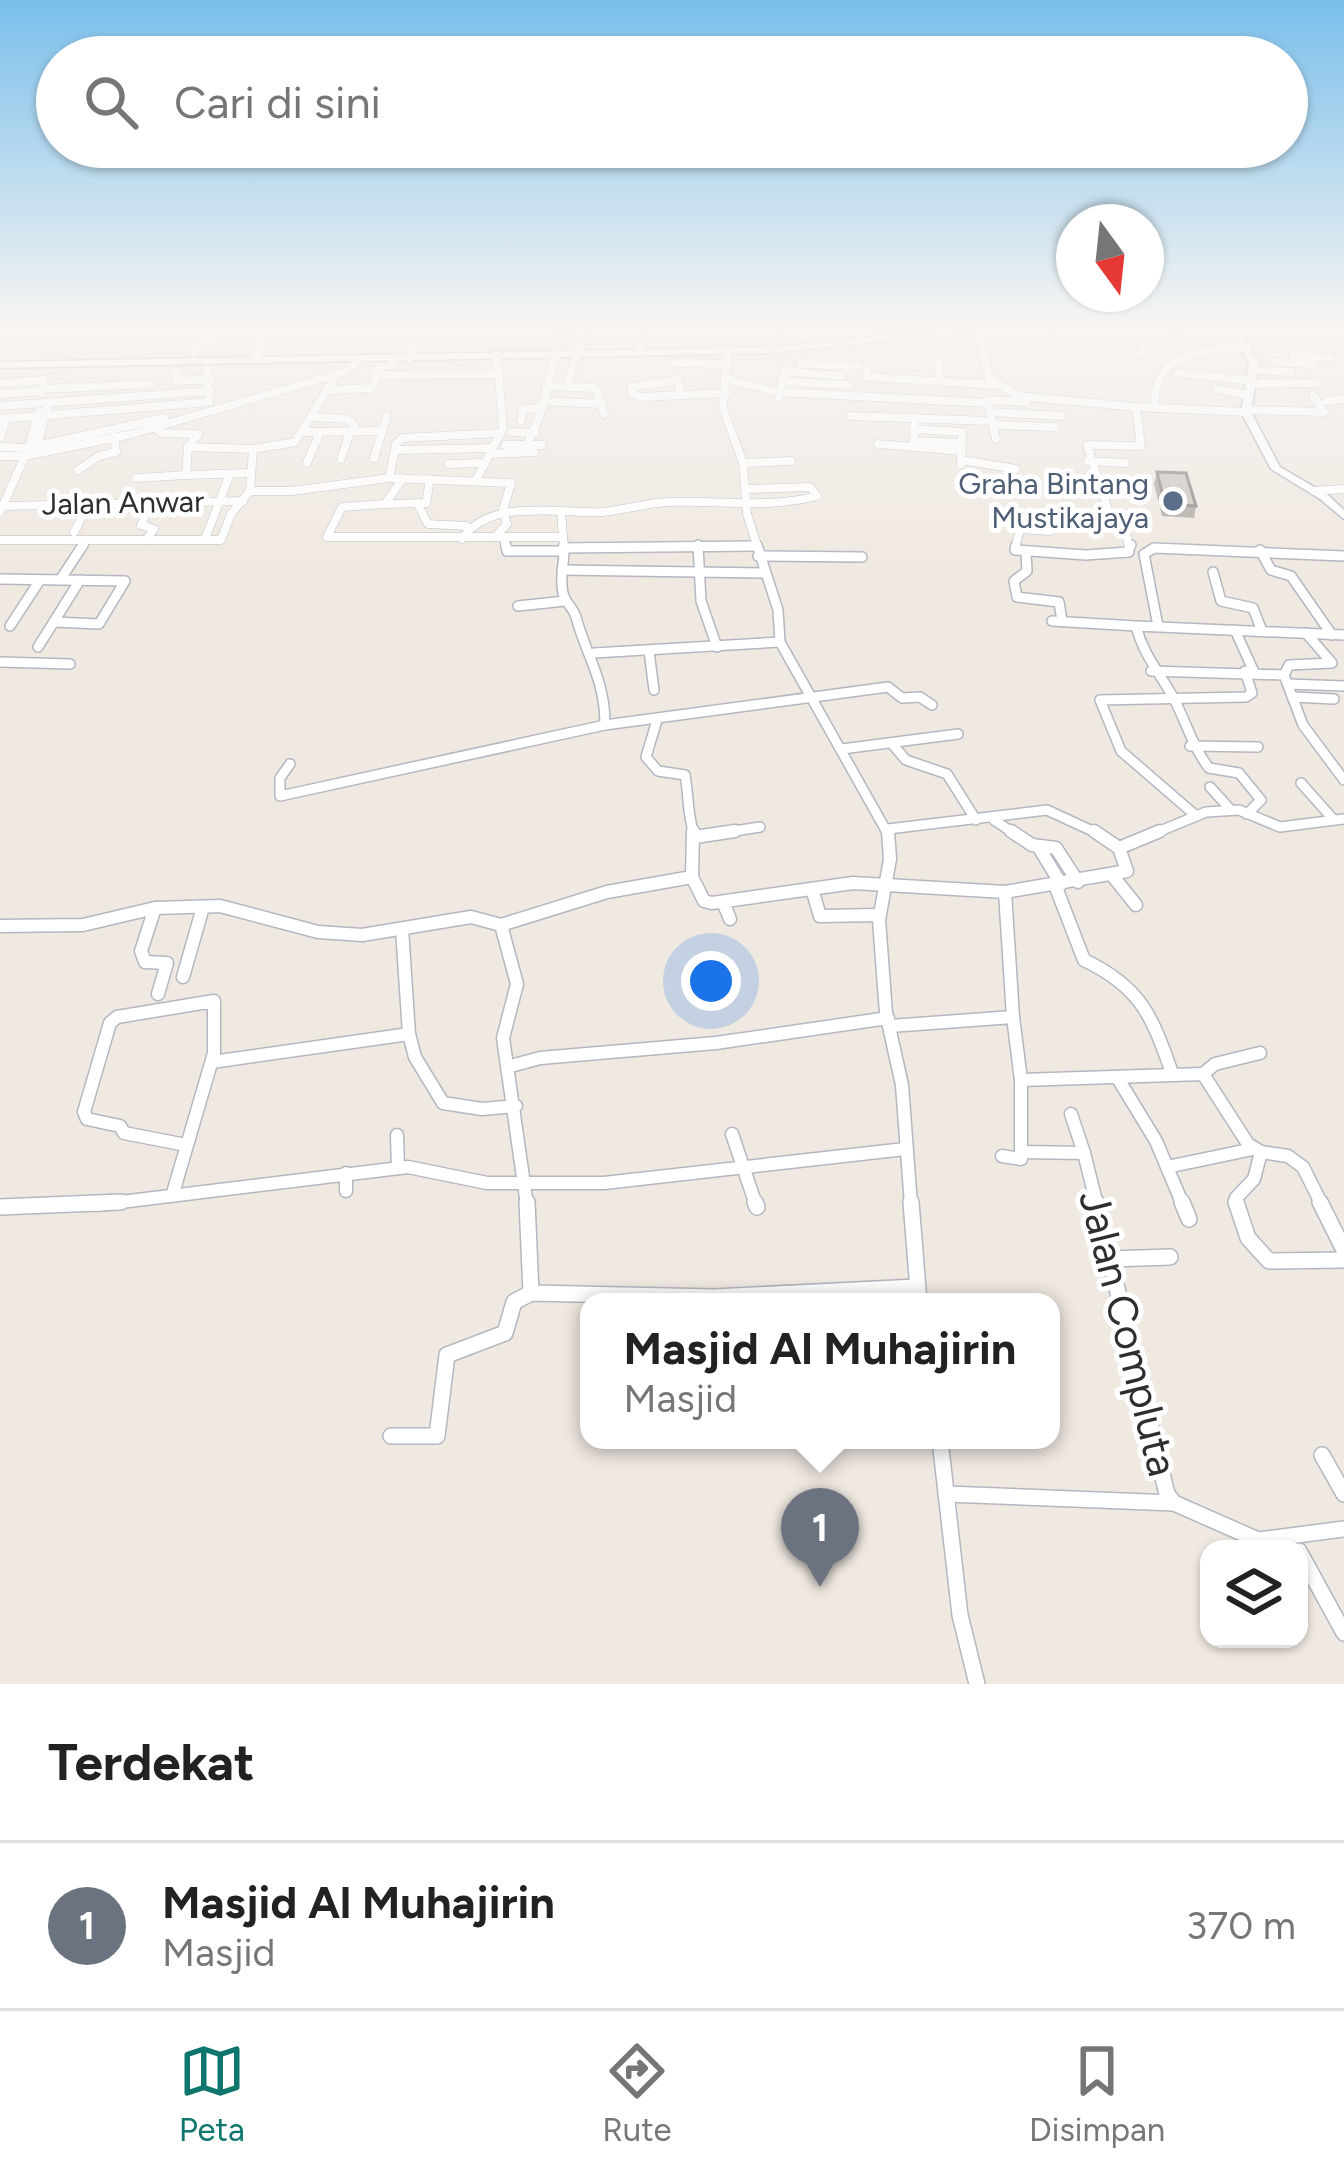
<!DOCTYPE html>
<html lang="id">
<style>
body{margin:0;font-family:Figtree,sans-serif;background:#f6f6f6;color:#222}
.controls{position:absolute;right:36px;bottom:36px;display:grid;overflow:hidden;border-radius:24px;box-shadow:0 3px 9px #0004}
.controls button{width:108px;height:108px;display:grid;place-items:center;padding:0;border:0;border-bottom:3px solid #e0e0e0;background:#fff;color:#222;font:60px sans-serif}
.compass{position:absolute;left:1056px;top:204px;width:108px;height:108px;border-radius:50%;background:#fff;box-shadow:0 3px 9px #0004;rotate:165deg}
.you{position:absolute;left:711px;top:981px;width:42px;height:42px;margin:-30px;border:9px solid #fff;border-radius:50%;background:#1a73e8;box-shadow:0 0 0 18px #1a73e833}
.badge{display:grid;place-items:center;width:78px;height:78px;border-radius:50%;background:#0f766e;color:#fff;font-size:39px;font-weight:700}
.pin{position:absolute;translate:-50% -99px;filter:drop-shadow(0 3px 6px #0008)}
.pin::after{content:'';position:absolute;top:63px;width:42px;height:36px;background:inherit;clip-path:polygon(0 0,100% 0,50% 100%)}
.popup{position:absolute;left:580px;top:1293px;width:480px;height:156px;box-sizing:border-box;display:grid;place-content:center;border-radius:24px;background:#fff;filter:drop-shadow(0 3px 9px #0005);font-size:39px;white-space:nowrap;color:#767676}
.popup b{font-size:45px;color:#222}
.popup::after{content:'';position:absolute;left:50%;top:100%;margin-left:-24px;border:24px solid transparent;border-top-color:#fff}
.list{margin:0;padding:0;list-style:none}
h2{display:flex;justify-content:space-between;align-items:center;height:156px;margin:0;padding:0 48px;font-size:51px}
h2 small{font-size:39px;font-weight:400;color:#767676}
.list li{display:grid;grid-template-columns:78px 1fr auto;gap:36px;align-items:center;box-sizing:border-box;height:168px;padding:0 48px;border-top:3px solid #e0e0e0}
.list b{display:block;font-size:45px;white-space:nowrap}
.list p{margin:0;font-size:39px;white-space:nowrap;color:#767676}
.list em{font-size:39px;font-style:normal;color:#767676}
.icon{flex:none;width:66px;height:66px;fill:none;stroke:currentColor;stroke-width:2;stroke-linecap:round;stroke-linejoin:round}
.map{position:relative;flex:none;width:1344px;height:1684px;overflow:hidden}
.search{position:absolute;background:#fff;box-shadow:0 3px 9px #0004;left:36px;right:36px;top:36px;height:132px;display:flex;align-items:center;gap:30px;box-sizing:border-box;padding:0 42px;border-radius:66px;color:#767676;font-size:45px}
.sheet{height:324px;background:#fff}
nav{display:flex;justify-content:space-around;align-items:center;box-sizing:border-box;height:168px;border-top:3px solid #e0e0e0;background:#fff;font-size:33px;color:#767676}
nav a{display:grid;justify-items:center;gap:6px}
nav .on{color:#0f766e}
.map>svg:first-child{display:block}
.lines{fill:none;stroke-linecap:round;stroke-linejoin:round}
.minor-far3-casing{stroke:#b4b7c1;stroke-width:9}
.minor-far2-casing{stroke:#b4b7c1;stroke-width:12}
.minor-far1-casing{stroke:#b4b7c1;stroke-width:15}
.minor-casing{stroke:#b4b7c1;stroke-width:18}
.secondary-casing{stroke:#b4b7c1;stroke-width:3}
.minor-far3{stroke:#fff;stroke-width:8}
.minor-far2{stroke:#fff;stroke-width:9}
.minor-far1{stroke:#fff;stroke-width:12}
.minor{stroke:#fff;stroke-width:15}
.secondary{fill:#fff;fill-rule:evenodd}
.wall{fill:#afaba4}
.building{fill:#cbc7bf;stroke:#8e8b86;stroke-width:3}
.service-dot{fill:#5c6f8a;stroke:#fff;stroke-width:4.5}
.labels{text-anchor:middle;stroke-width:10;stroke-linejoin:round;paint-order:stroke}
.far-service-label{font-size:30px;fill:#4e5e75;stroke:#fff;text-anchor:end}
.far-street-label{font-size:30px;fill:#2e2e2e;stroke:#fff}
.near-street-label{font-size:42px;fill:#2e2e2e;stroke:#fff}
</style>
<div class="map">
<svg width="1344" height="1684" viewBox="0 0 1344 1684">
<rect width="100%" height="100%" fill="#efe9e1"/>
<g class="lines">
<g class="minor-far3-casing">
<g id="minor-far3">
<path d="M550,327L586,331"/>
<path d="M978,327L989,378L1019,396L1136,407"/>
<path d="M1021,327L1059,328"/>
<path d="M727,350L723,408L743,463L747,514L758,548"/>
<path d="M775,350L779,327"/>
<path d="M641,352L643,327"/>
<path d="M1140,352L1164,329L1236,335"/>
<path d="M194,353L201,340L254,332"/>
<path d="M1293,355L1331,358"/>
<path d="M409,358L423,327"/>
<path d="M256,359L263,345L254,336L257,327"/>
<path d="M939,361L940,381"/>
<path d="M1275,362L1313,364"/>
<path d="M675,363L728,364"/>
<path d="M801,364L858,366"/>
<path d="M866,369L867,377L998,385"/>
<path d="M1255,370L1291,372"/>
<path d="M784,371L841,376"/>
<path d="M176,373L177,381L211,379"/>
<path d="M1178,373L1252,381"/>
<path d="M375,375L496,374"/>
<path d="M728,379L777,392L988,403L996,439"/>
<path d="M568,380L587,327"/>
<path d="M782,381L848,385"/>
<path d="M0,383L44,380L42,393"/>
<path d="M1251,384L1316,383"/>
<path d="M546,386L596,388L604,414"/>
<path d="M42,389L152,384"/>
<path d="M1217,389L1248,395"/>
<path d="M330,390L372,388L380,367L392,365L394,358"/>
<path d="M0,394L42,391"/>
<path d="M681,394L678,380L632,387V393L640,397L727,393"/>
<path d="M779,397L785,369"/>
<path d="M987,400L1026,402"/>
<path d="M543,401L602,404"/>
<path d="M1326,401L1344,399"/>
<path d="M0,406L211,391"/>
<path d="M1154,408C1155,349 1200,350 1247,348"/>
<path d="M1246,410L1324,412L1313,395"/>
<path d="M990,412L1061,416"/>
<path d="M851,416L991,421"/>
<path d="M313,417L348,419L355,427"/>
<path d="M915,417L914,441L962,443"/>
<path d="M0,419L209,402L207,369"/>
<path d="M521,420L523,409L541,408"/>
<path d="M993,425L1055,427"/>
<path d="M155,428L162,433L198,434L188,447L253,449"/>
<path d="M913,429L962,432L961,464"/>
<path d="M302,432L382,431"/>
<path d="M511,432L535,433"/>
<path d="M0,438L5,422"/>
<path d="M38,442L47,409"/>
<path d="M30,443L39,411"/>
<path d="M878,444L962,451"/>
<path d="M505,445H542"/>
<path d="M527,445L541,413L555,355"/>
<path d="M0,447L27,448L164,418"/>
<path d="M188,447L186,475L251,473"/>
<path d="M398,450L492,448"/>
<path d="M489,454L534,452"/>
<path d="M0,456H25"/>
<path d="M374,458L387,416"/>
<path d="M341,459L350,432"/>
<path d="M961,460L1016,469"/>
<path d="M1088,461L1125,463"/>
<path d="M307,463L320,432"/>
<path d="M743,463L791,461"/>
<path d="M449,464L484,463"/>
<path d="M78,470L99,456L116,452L114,437"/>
<path d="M136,478L186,475"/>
<path d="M389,478L396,444L402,438L501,433"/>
<path d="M403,478L385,504L342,507L327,537H563"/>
<path d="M477,478L503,429L497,356"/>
<path d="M250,491H292L389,478L511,483L503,510L507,524L495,537"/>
<path d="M1314,491L1344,489"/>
<path d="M385,504L426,503L430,479"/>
<path d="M418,505L428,524L466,526"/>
<path d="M4,506L243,501"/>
<path d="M0,512L25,456L132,434L348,371L360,359"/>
<path d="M561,512L564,548"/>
<path d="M1019,529L1050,531"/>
<path d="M74,532L90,502"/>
<path d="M504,537L506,548"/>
<path d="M205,539L230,474"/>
<path d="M462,539C490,497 560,514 603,512C625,510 646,503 668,502C718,500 768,509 817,496L810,487L748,489"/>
<path d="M0,540H221L231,514L250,491L253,449L295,442L337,374"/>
<path d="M146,540L154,529L141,525L152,503"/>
<path d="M81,548L84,544"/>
<path d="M563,548L754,546"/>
<path d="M1015,548L1024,515L1111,519"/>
<path d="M1129,548L1125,527L1111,519L1087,445L1141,446L1136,407L1246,412"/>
<path d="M1154,548H1161"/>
</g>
</g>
<g class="minor-far2-casing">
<g id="minor-far2">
<path d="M506,545L507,551H563"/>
<path d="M564,545C565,561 559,577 563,593C565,603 573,607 576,617C587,658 605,679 605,725"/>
<path d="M698,545L701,601L717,647"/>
<path d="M757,545L778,610L780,642L888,834"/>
<path d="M1016,545L1015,550L1086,555L1129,552"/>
<path d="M563,548L754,546"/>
<path d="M1260,550L1271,570L1291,576L1332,635"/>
<path d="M1026,552L1027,571L1014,581L1017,597L1059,602L1062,621"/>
<path d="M1127,552L1131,545"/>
<path d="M758,556L862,557"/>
<path d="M562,570L765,573"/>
<path d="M1213,572L1221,601L1253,608L1262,631"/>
<path d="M0,579L125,581L99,624L54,622"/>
<path d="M60,580L83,545"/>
<path d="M518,606L565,601"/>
<path d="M1052,621L1136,626"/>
<path d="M10,626L40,580"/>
<path d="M1158,626L1144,554L1154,548L1344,556"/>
<path d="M1235,630L1254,672"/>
<path d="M38,647L80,580"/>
<path d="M649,651L654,690"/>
<path d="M594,653L780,642"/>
<path d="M0,662L70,664"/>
<path d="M1151,671L1284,675L1303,725L1344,780"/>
<path d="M1284,675L1289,665L1332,663L1306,633"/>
<path d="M1288,684L1344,686"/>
<path d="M1292,697L1334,699"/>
<path d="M657,720L646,757L658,771L685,775C689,796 687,814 694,834"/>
<path d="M892,744L906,760L947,774L976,820"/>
<path d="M1190,746L1258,747"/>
<path d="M842,749L958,734"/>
<path d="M290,764L280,778V796L605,725L888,687L902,698L920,697L932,705"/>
<path d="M1301,783L1333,819"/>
<path d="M1210,787L1230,809"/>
<path d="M1247,814L1261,800L1239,773L1209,768C1192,746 1186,721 1173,697C1159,672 1143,654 1136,626L1344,635"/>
<path d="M1195,815L1121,751L1100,700L1246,697L1252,693L1245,671"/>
<path d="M994,820L1015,834"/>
<path d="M888,829L1047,810L1099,834"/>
<path d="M715,834L760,827"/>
<path d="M1153,834L1206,812L1239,810L1280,827L1344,819"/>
</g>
</g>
<g class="minor-far1-casing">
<g id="minor-far1">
<path d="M693,831L692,877L704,901L712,903L853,883L1005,892L1127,871L1119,848L1160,831"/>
<path d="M888,831L890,859L879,920L886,1013L902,1085L911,1205"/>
<path d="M1011,831L1032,845L1056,848L1078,882"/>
<path d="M1094,831L1119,848"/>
<path d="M695,837L735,831"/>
<path d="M1038,846L1061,884"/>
<path d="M1112,875L1136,905"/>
<path d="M1055,885L1084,960C1141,987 1152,1016 1172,1073"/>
<path d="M812,889L820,916L879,915"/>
<path d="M1005,892L1013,1017"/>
<path d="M723,902L730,919"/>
<path d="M155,908L141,951L145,962L167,963L158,994"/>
<path d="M501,925L517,984L503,1038L527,1205"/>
<path d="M0,926L83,925L155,908L220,906L318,932L362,935L471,917L501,925L607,892L692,877"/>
<path d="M183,977L203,907"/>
<path d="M890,1026L1013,1017L1021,1080V1152"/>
<path d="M409,1034L415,1057L443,1103L482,1109L516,1106"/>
<path d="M212,1062L409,1034L402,929"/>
<path d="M507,1067L540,1058L716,1043L888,1018"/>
<path d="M1203,1074L1215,1064L1260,1053"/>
<path d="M1117,1077L1156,1141L1183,1205"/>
<path d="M1021,1080L1203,1074L1248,1144L1261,1152L1288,1156L1303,1167L1322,1205"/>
<path d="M1071,1114L1084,1153"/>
<path d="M732,1134L756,1205"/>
<path d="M397,1135L398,1168"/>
<path d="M1002,1156L1021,1159V1152L1084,1153L1097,1205"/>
<path d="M1167,1167L1253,1149"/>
<path d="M346,1173V1191"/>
<path d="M173,1193L214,1053V1001L117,1017L110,1023L84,1112L87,1119L120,1126L124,1133L186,1145"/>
<path d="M96,1205L408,1167L487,1183H604L905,1149"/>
<path d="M1237,1205L1236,1198L1254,1179L1261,1152"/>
</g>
</g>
<g class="minor-casing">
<g id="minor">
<path d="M527,1202L531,1293"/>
<path d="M755,1202L757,1207"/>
<path d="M911,1202L919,1302"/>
<path d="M1096,1202L1167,1494L1174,1503"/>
<path d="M1182,1202L1189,1219"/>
<path d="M1236,1202L1248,1238L1269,1261L1344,1260"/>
<path d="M1320,1202L1344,1250"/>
<path d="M0,1207L121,1202"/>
<path d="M1110,1259L1170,1257"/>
<path d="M391,1436H437L447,1355L505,1333L514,1302L531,1293L714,1297L917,1287"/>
<path d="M940,1440L960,1615L977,1684"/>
<path d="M1322,1455L1344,1494"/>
<path d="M946,1494L1174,1503L1258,1540L1344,1529"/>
<path d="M1299,1551L1344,1633"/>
</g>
</g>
<g class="secondary-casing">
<g id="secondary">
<path d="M961,327H986L982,330L775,353L0,368V362L775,347Z"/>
<path d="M1227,327H1235L1259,362L1251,412L1280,467L1328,495L1344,510V519L1320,499L1271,469L1241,412L1249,362Z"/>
</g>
</g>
<use href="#minor-far3" class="minor-far3"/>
<use href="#minor-far2" class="minor-far2"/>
<use href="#minor-far1" class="minor-far1"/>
<use href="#minor" class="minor"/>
<use href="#secondary" class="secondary"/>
</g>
<path class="wall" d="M1157,472L1196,506L1194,518L1162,516L1154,484Z"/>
<path class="building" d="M1157,472L1186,473L1196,506L1165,504Z"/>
<linearGradient id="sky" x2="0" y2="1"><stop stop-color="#7abfeb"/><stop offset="0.58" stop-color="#f8f5f2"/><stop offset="1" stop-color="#f8f5f2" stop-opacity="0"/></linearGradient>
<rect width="1344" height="562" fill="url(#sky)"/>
<circle class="service-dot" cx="1173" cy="501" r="12"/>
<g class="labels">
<g class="far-service-label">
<text x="1149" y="494">Graha Bintang<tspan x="1149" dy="34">Mustikajaya</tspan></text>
</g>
<g class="far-street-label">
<text transform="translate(123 503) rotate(-1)" y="10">Jalan Anwar</text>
</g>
<g class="near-street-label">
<text transform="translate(1129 1333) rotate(76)" y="15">Jalan Compluta</text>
</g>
</g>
</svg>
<div class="controls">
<button><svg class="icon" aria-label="layers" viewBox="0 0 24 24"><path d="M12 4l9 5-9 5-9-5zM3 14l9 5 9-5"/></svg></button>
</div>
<svg class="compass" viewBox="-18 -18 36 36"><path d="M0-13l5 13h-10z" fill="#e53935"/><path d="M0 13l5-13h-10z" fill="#767676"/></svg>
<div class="you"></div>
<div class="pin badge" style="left:820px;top:1587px;background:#6b7280">1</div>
<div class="popup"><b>Masjid Al Muhajirin</b>Masjid</div>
<div class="search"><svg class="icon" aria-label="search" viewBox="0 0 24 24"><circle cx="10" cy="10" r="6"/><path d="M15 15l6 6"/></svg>Cari di sini</div>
</div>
<section class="sheet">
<h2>Terdekat<small></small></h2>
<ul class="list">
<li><span class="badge" style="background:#6b7280">1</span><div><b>Masjid Al Muhajirin</b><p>Masjid</p></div><em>370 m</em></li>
</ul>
</section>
<nav>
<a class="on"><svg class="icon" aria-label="map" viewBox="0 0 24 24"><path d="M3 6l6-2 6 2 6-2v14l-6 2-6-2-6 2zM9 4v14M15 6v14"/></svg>Peta</a>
<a><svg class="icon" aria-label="directions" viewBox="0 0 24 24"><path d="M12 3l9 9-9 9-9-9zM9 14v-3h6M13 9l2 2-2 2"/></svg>Rute</a>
<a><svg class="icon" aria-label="saved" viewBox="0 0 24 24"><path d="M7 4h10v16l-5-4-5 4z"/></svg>Disimpan</a>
</nav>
